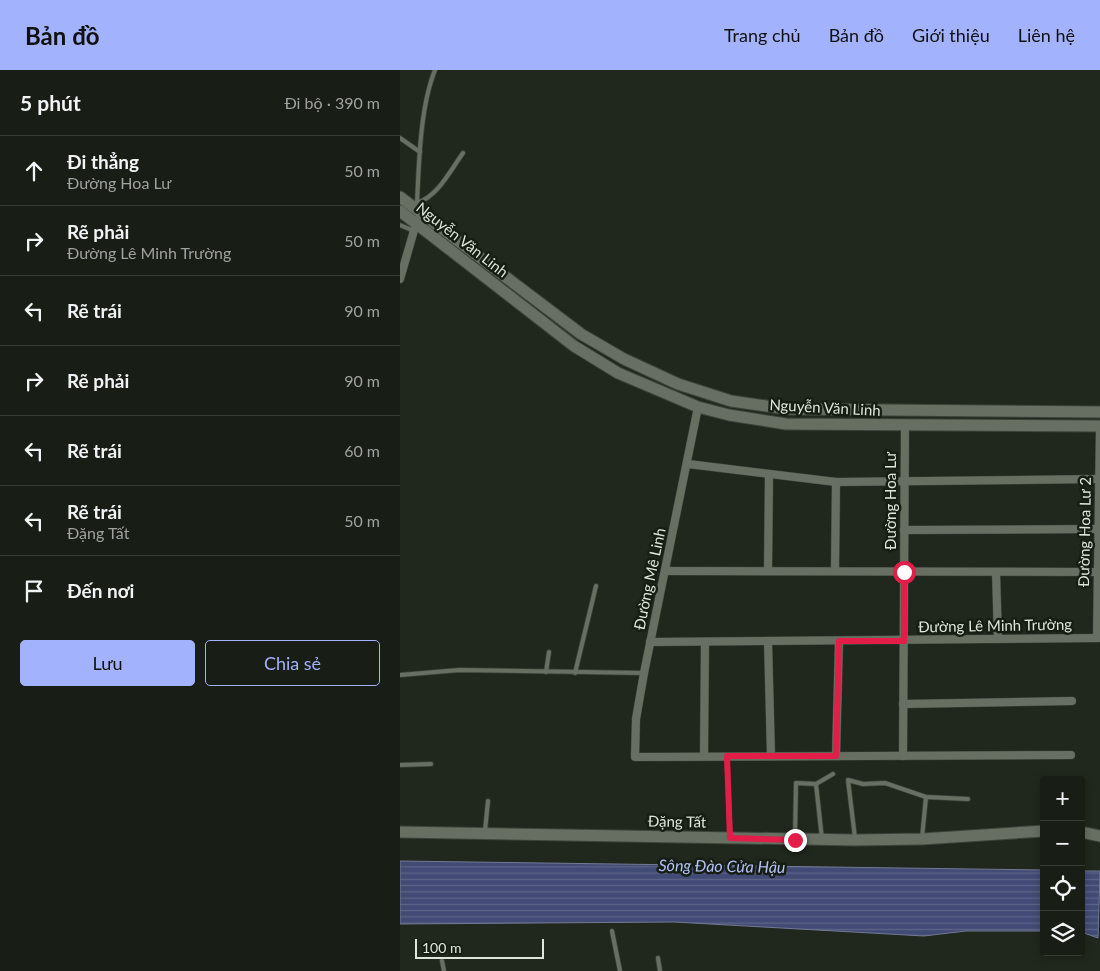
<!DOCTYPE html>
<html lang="vi">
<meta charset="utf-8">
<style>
body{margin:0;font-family:Lato,sans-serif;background:#252a22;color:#f1f3f6}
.controls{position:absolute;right:15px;bottom:15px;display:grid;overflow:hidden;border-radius:5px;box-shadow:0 2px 8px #0003}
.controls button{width:45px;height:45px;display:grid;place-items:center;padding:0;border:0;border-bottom:1px solid #363b34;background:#181d15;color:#f1f3f6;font:25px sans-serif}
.scale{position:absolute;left:15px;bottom:12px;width:129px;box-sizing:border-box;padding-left:5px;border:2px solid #dfe5dd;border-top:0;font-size:14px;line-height:18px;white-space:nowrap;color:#dfe5dd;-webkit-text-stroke:4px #161e13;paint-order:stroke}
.stop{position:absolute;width:15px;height:15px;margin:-11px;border:4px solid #e11d48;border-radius:50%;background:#fff}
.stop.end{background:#e11d48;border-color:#fff;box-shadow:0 1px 5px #0008}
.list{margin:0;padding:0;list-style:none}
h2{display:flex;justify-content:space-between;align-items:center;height:65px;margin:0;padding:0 20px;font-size:21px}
h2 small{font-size:16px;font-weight:400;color:#9fa2a0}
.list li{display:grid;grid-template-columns:32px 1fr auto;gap:15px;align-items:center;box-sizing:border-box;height:70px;padding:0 20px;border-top:1px solid #363b34}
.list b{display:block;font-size:19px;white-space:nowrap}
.list p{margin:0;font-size:16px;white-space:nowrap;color:#9fa2a0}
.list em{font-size:16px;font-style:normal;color:#9fa2a0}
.actions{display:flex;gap:10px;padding:15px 20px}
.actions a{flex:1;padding:11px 0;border:1px solid #a2b2fd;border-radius:5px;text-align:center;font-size:18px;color:#a2b2fd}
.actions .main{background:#a2b2fd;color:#111}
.icon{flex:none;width:28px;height:28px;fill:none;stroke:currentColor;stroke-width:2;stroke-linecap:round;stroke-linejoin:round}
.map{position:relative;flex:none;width:700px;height:901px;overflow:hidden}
header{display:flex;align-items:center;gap:30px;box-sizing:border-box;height:70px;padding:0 25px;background:#a2b2fd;color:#111}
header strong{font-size:24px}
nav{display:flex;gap:28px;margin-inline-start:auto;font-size:18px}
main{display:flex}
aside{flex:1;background:#181d15}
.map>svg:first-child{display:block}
.water{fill:url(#water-rules);stroke:#717994}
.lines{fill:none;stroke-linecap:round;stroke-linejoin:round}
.lane-casing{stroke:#3c433a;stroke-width:5.5}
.street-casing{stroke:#3c433a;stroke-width:9}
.secondary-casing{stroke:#3c433a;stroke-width:13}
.lane{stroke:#666f62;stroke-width:4}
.street{stroke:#666f62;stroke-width:8}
.secondary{stroke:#666f62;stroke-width:11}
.route{stroke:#e11d48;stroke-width:6}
.labels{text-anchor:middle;stroke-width:5;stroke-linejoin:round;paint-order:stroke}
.street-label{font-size:15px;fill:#dfe5dd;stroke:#161e13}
.water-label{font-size:16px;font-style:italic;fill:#b3c1f9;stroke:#161e13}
</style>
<header>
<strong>Bản đồ</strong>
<nav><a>Trang chủ</a><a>Bản đồ</a><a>Giới thiệu</a><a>Liên hệ</a></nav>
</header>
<main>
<aside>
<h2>5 phút<small>Đi bộ · 390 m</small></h2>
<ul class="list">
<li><svg class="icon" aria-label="ahead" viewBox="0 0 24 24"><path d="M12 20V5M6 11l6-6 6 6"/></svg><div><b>Đi thẳng</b><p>Đường Hoa Lư</p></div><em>50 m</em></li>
<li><svg class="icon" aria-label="right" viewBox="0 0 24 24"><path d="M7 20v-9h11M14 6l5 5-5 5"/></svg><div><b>Rẽ phải</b><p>Đường Lê Minh Trường</p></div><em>50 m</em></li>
<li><svg class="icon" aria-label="left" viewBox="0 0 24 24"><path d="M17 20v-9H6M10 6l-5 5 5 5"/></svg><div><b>Rẽ trái</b></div><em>90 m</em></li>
<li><svg class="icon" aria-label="right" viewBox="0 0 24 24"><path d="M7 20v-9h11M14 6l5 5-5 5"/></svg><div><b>Rẽ phải</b></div><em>90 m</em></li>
<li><svg class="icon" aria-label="left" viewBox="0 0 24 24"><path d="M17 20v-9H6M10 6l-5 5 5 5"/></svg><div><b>Rẽ trái</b></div><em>60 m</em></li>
<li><svg class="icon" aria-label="left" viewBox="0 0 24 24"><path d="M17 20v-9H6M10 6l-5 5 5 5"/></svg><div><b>Rẽ trái</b><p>Đặng Tất</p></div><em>50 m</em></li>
<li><svg class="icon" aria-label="arrive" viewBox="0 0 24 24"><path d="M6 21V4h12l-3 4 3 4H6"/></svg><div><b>Đến nơi</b></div></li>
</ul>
<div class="actions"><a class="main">Lưu</a><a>Chia sẻ</a></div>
</aside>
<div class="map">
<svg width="700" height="901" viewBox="0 0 700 901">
<defs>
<pattern id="water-rules" width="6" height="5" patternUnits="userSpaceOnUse" patternTransform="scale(1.25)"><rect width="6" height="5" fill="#424b75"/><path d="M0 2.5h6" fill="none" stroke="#5d6588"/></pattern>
</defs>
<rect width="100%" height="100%" fill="#20271c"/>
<g class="water">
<path d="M0,791L644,800V861H566L524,866L274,852L0,854Z"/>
<path d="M681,801H700L698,868L681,862Z"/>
</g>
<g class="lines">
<g class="lane-casing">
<g id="lane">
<path d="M35,0C20,37 19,93 17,133C38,126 50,101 63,83"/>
<path d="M0,68L20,82"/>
<path d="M0,155L14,161"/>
<path d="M146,602L149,582"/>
<path d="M175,603L196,516"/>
<path d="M0,605L59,600L244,603"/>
<path d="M327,686L330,766"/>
<path d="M0,695L31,694"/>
<path d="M416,714L422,769"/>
<path d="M526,727L568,729"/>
<path d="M85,761L88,731"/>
<path d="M395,767L396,713L416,714L433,704"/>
<path d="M455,768L448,710L463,714L485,713L526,727L522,768"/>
<path d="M212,861L220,901"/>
<path d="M258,888L260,901"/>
<path d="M42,891L44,901"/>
</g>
</g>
<g class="street-casing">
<g id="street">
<path d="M0,209L17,150"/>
<path d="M298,337L244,603L236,649L235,687L671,685"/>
<path d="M288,394L436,412L699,409"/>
<path d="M504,460L698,459"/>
<path d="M265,501L698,502"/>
<path d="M368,501L369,405"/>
<path d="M435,501L436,412"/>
<path d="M596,502L598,569"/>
<path d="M697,568L700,356"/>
<path d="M368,571L371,686"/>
<path d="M250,572L700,568"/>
<path d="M503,634L672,631"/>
<path d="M304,686L305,572"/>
<path d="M436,686L439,571"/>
<path d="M503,686L505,356"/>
</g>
</g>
<g class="secondary-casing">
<g id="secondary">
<path d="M0,127L181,264L224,289L278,314L331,331L387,339L700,342"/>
<path d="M0,141L174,276L218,303L298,337L329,345L386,354L700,356"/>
<path d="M0,762L455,770L522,769L644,761"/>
<path d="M681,762L700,766"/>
</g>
</g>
<use href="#lane" class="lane"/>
<use href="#street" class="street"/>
<use href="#secondary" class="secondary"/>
</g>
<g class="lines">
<path class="route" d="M395,770L330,768L327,686H436L439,571H504V502"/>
</g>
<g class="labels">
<g class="street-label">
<text transform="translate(62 170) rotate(38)" y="5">Nguyễn Văn Linh</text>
<text transform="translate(425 338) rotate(3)" y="5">Nguyễn Văn Linh</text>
<text transform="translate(491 431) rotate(-90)" y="5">Đường Hoa Lư</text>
<text transform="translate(685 462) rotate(-89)" y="5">Đường Hoa Lư 2</text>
<text transform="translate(250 509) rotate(-78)" y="5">Đường Mê Linh</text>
<text transform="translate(595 556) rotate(-1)" y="5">Đường Lê Minh Trường</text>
<text transform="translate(277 752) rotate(1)" y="5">Đặng Tất</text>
</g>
<g class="water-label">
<text transform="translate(322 796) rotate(1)" y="6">Sông Đào Cửa Hậu</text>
</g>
</g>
</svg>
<div class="controls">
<button>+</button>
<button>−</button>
<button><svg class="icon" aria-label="locate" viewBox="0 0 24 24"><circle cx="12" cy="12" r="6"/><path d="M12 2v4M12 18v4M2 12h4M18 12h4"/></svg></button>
<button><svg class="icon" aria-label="layers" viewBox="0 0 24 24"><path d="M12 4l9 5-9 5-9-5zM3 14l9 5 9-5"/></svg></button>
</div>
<div class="scale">100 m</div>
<div class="stop" style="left:504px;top:502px"></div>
<div class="stop end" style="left:395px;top:770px"></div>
</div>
</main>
